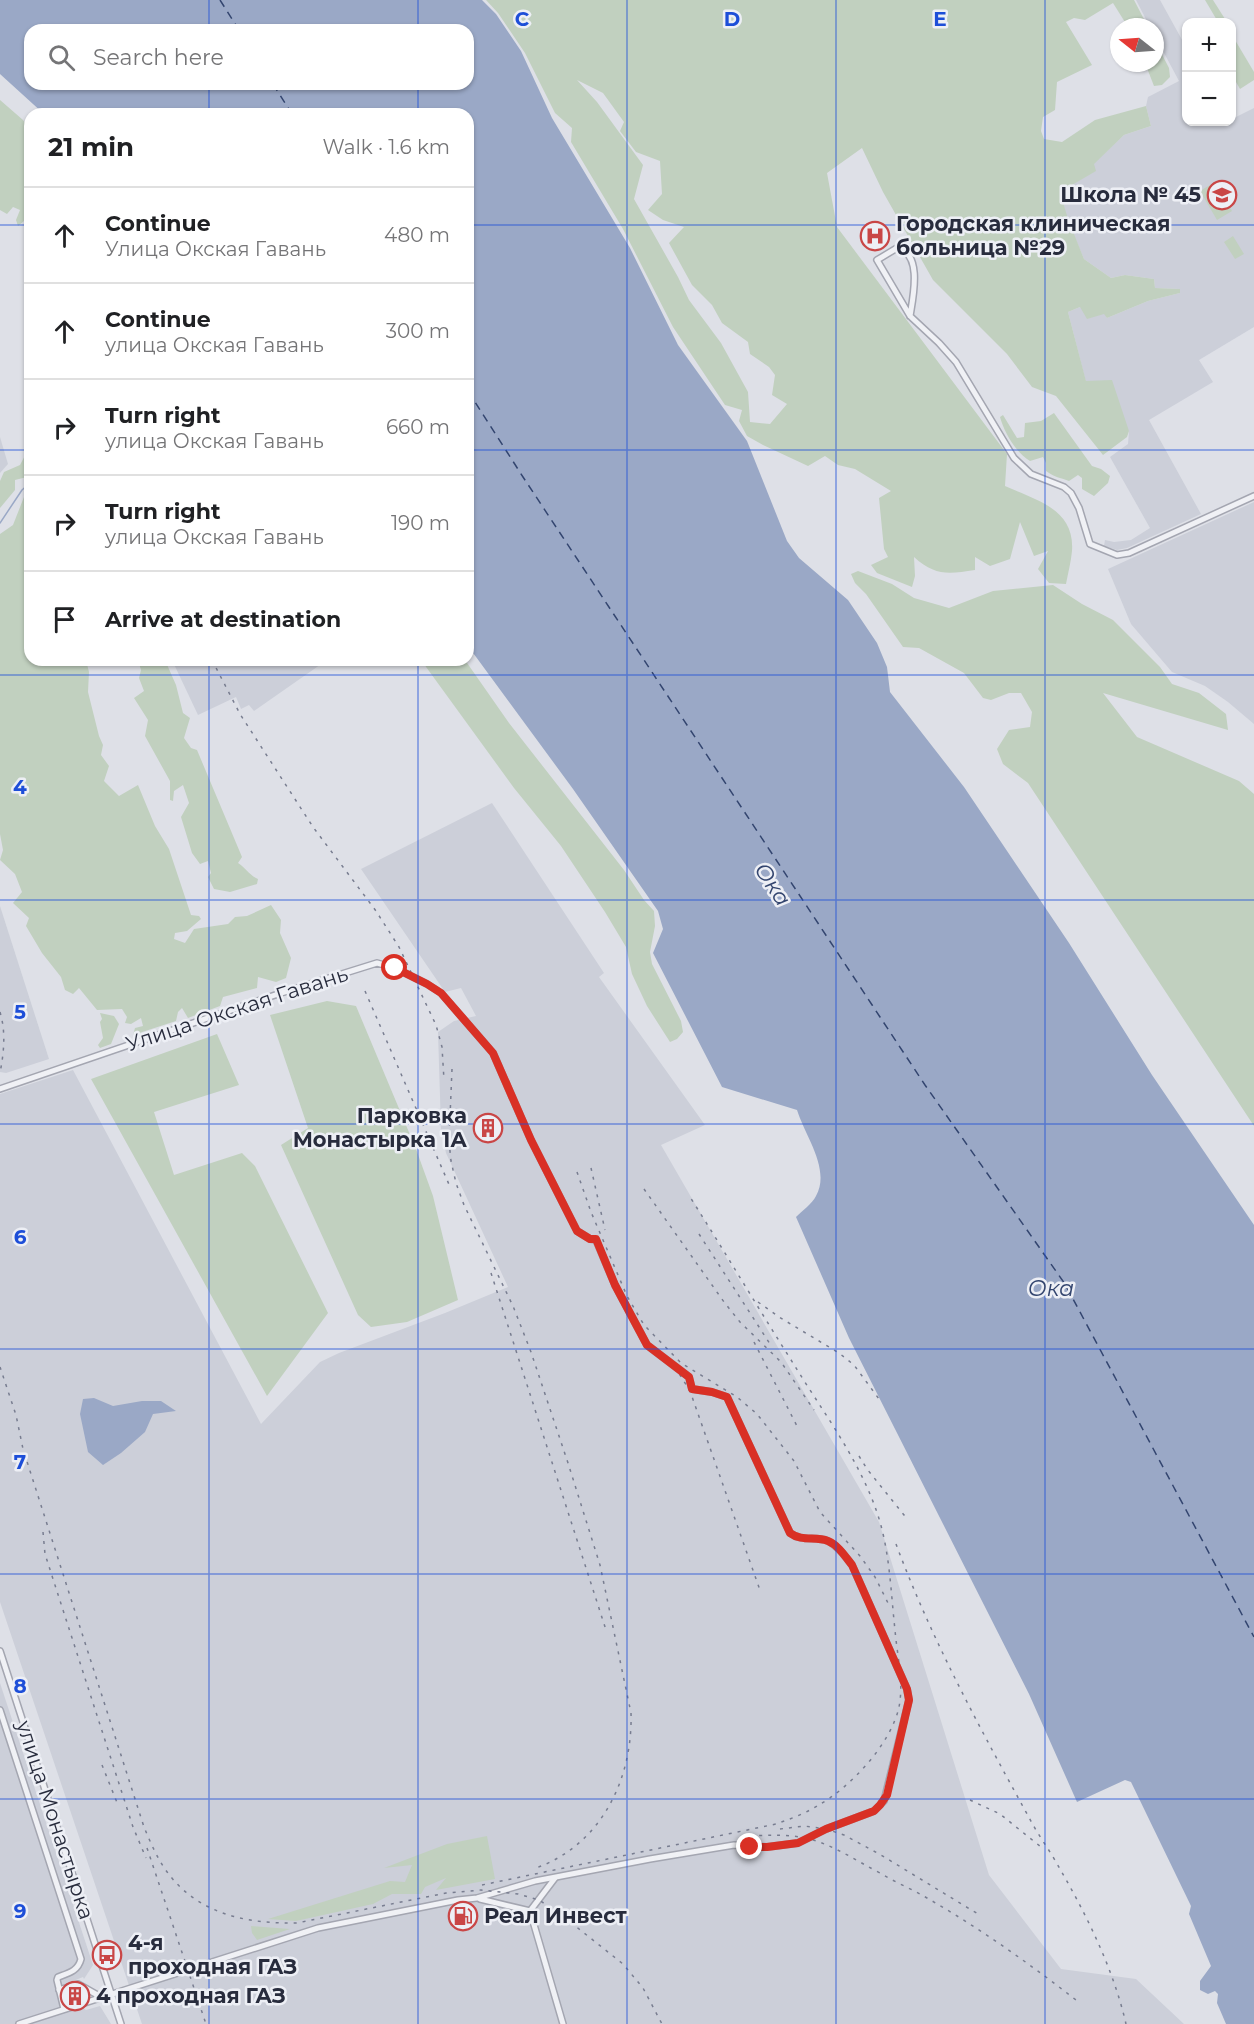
<!DOCTYPE html>
<meta charset="utf-8">
<style>
body{margin:0;font-family:Montserrat,sans-serif;background:#f2f2f2;color:#202124}
.controls{position:absolute;right:18px;top:18px;display:grid;overflow:hidden;border-radius:12px;box-shadow:0 2px 4px #0004}
.controls button{width:54px;height:54px;display:grid;place-items:center;padding:0;border:0;border-bottom:2px solid #e0e0e0;background:#fff;color:#202124;font:30px sans-serif}
.compass{position:absolute;left:1110px;top:18px;width:54px;height:54px;border-radius:50%;background:#fff;box-shadow:0 2px 4px #0004;rotate:287deg}
.stop{position:absolute;width:18px;height:18px;margin:-14px;border:4px solid #d93025;border-radius:50%;background:#fff}
.stop.end{background:#d93025;border-color:#fff;box-shadow:0 2px 6px #0008}
.list{margin:0;padding:0;list-style:none}
h2{display:flex;justify-content:space-between;align-items:center;height:78px;margin:0;padding:0 24px;font-size:26px}
h2 small{font-size:20px;font-weight:400;color:#757577}
.list li{display:grid;grid-template-columns:39px 1fr auto;gap:18px;align-items:center;box-sizing:border-box;height:96px;padding:0 24px;border-top:2px solid #e0e0e0}
.list b{display:block;font-size:22px;white-space:nowrap}
.list p{margin:0;font-size:20px;white-space:nowrap;color:#757577}
.list em{font-size:20px;font-style:normal;color:#757577}
.icon{flex:none;width:33px;height:33px;fill:none;stroke:currentColor;stroke-width:2;stroke-linecap:round;stroke-linejoin:round}
.map{position:relative;flex:none;width:1254px;height:2024px;overflow:hidden}
.search{position:absolute;background:#fff;box-shadow:0 2px 4px #0004;left:24px;top:24px;width:450px;height:66px;display:flex;align-items:center;gap:15px;box-sizing:border-box;padding:0 21px;border-radius:18px;color:#757577;font-size:22px}
.panel{position:absolute;background:#fff;box-shadow:0 2px 4px #0004;left:24px;top:108px;width:450px;height:558px;border-radius:18px}
.map>svg:first-child{display:block}
.built{fill:#cccfd9}
.green{fill:#c1d0bf;fill-rule:evenodd}
.water{fill:#9aa8c6;fill-rule:evenodd}
.lines{fill:none;stroke-linecap:round;stroke-linejoin:round}
.stream{stroke:#9aa8c6;stroke-width:1.5}
.ferry{stroke:#33456f;stroke-width:1.5;stroke-dasharray:8 6;stroke-linecap:butt}
.minor-casing{stroke:#a4a6b1;stroke-width:8}
.minor{stroke:#f0f1f5;stroke-width:5}
.rail{stroke:#787d90;stroke-width:1.5;stroke-dasharray:3 6;stroke-linecap:butt}
.route{stroke:#d93025;stroke-width:8}
.grid{fill:none;stroke:#1d4ed8;stroke-width:1.5;stroke-opacity:0.55}
.labels{text-anchor:middle;stroke-width:5;stroke-linejoin:round;paint-order:stroke}
.poi-label{font-size:21px;font-weight:bold;fill:#282c3d;stroke:#edeff5;text-anchor:start}
.street-label{font-size:21px;fill:#282c3d;stroke:#edeff5}
.water-label{font-size:22px;font-style:italic;fill:#33456f;stroke:#edeff5}
.grid-label{font-size:20px;text-anchor:middle;font-weight:bold;fill:#1d4ed8;stroke:#edeff5;stroke-width:5;stroke-linejoin:round;paint-order:stroke}
</style>
<div class="map">
<svg width="1254" height="2024" viewBox="0 0 1254 2024">
<rect width="100%" height="100%" fill="#dee0e7"/>
<g class="built">
<path d="M1136,0H1160L1186,47V122H1232V119L1254,108V327L1199,360L1213,382L1149,420L1201,514L1127,548L1117,550L1104,546L1105,540L1114,542L1131,540L1150,528L1110,457L1128,444L1129,431L1086,382L1068,312L1080,307L1105,314L1107,318L1148,301L1180,293V289L1155,288L1154,279L1125,275L1111,278L1084,259L1067,219L1060,191L1095,171L1093,164L1124,135L1151,126L1146,106L1148,97L1179,81L1155,36V27H1150Z"/>
<path d="M0,437L8,464L0,473Z"/>
<path d="M1254,502V724L1228,702L1205,686L1172,672L1131,624L1108,569Z"/>
<path d="M172,660H327L254,711L249,705L241,709L236,697L198,715Z"/>
<path d="M492,803L604,973L599,977L705,1125L661,1145L879,1522L989,1875L1061,1969L1136,1979L1184,2024H142L0,1602V1094L73,1070L261,1424L320,1362L339,1353L445,1313L508,1287L446,1153L441,1129L438,1032L454,1021L476,1016L461,988L445,992L361,869Z"/>
<path d="M0,906L49,1059L6,1073L0,1072Z"/>
<path d="M0,1683L93,1965L84,1979L83,1977L73,1981L83,2008L86,2010L100,2006L111,2024H0Z"/>
</g>
<g class="green">
<path d="M486,0H1134L1148,27H1128L1113,3L1085,20L1074,18L1066,22L1092,65L1057,82L1055,110L1043,117L1041,131L1044,139L1062,142L1095,120L1146,106L1151,126L1124,135L1094,164L1096,171L1060,192L1068,219L1084,259L1111,278L1125,275L1154,279L1155,288L1180,289V293L1148,301L1107,318L1104,314L1087,319L1080,307L1068,312L1086,381L1112,380L1129,431L1127,437L1103,455L1056,396L1032,387L1007,354L933,280L883,192L862,148L827,173L837,227L1007,454L1005,486C1036,500 1075,509 1072,551C1071,562 1068,573 1066,584L1049,583L1038,569L1048,551L1034,556L1020,522L1010,559L990,566L975,557V570C948,574 935,576 914,557L915,576L912,587L877,573L871,565L888,557L884,549L879,498L891,491L855,469L838,465L825,456L808,466L763,445L747,436L739,421L742,410L725,405L673,327L623,229L571,142L572,128L555,113L525,53L498,13ZM577,80L603,93L624,122L620,131L636,152L660,161L662,194L648,210L663,220L684,227L669,243L692,285L712,305L722,323L748,342L750,354L769,367L775,375L772,395L787,404L770,424L750,422L748,392L721,343L689,300L678,277L634,199L643,165L597,102Z"/>
<path d="M1205,0H1213L1225,19L1218,22Z"/>
<path d="M1232,40H1235L1254,72V80L1240,89L1232,75Z"/>
<path d="M1155,41L1169,68L1170,77L1162,85L1154,86L1145,63H1155Z"/>
<path d="M0,100L23,120L30,129V216L18,226L16,220L20,210L13,207L7,214L0,210Z"/>
<path d="M1215,182L1232,211L1217,220L1200,191Z"/>
<path d="M1233,236L1244,254L1235,259L1224,242Z"/>
<path d="M1054,413L1092,466L1101,469L1110,476L1108,483L1094,496L1082,489V478L1078,475L1069,481C1059,477 1056,478 1046,471V463L1043,457L1030,461C1016,453 1004,432 1000,417L1003,415L1017,438L1024,437L1025,423L1041,421Z"/>
<path d="M30,446V465L25,469L27,477L15,480V490L0,508V481L4,472L20,465Z"/>
<path d="M30,492V538L24,548L28,562H30V660H86L89,672L88,692L99,736L103,745L101,755L109,766L104,781L119,796L138,785L155,826L169,849L191,915L199,916L201,919L187,931L175,933L174,939L185,943L194,929L228,924L235,917L247,916L271,905L281,920L280,933L291,958L286,978L276,982L258,977L257,988L223,997L220,1006L188,1018L182,1008L178,1012L176,1021L133,1035L135,1028L143,1026L141,1018L131,1024L125,1023L127,1017L122,1009L97,1010L79,988L73,994L65,990L61,977L42,953L26,926L29,918L13,903L22,892L15,874L0,860L3,850L0,834V534L13,525L24,497Z"/>
<path d="M858,571L892,584L914,598L949,608L993,591L1053,585L1082,604L1113,620L1160,667L1172,684L1199,693L1226,714L1228,730L1103,693L1137,737L1239,781L1254,794V1126L1028,783L1003,764L997,749L1009,730L1030,727L1032,712L1021,693H1009L991,700L983,698L964,673L919,648L903,647L866,594L855,583L851,574Z"/>
<path d="M138,660H165L176,685L183,713L190,718L184,738L191,748L197,750L242,857L238,863C246,868 249,875 258,879L257,884L230,892L214,889L208,877L211,873L208,861L200,864L192,853L181,817L189,803L183,785L174,791L173,801L170,800V781L145,736L148,720L134,698L144,691L139,678L141,670Z"/>
<path d="M421,660H465L509,723L624,870L644,900L654,911L655,926L650,952L652,964L681,1021L683,1032L677,1039L670,1042L647,1006L632,974L626,947L605,912L561,846L514,788Z"/>
<path d="M327,1001L356,1006L416,1149L433,1196L458,1300L407,1322L371,1327L358,1315L281,1145L308,1128L270,1015Z"/>
<path d="M100,1013L114,1016L119,1024L111,1044L100,1048L98,1045L103,1038L100,1022L102,1019Z"/>
<path d="M217,1034L239,1085L154,1112L174,1175L242,1153L255,1166L328,1313L267,1396L91,1079Z"/>
<path d="M487,1836L495,1879L436,1890L446,1878L425,1887L421,1894H392L373,1904L296,1921L268,1919L390,1881L405,1882L412,1865L384,1868L447,1844Z"/>
<path d="M251,1926L290,1929L257,1940L252,1933Z"/>
</g>
<g class="water">
<path d="M0,0H482L496,14L521,51L552,118L630,248L678,345L747,441L787,541L799,558L848,600L877,643L887,667L890,692L964,787L1069,943L1152,1075L1254,1225V2024H1226L1217,2003L1218,1994L1215,1991L1208,1994L1200,1990V1981L1211,1966L1189,1914L1191,1906L1131,1782L1125,1780L1077,1802L1029,1694L849,1338L796,1217C802,1211 812,1204 816,1196C831,1169 805,1136 797,1110L722,1087L653,953L663,929L658,911L573,789L468,646V114H44L0,74ZM30,30H468V84H30Z"/>
<path d="M94,1398L113,1406L142,1401H161L176,1411L153,1414L145,1432L121,1453L103,1465L88,1452L80,1414L83,1399Z"/>
</g>
<g class="lines">
<path class="stream" d="M0,523L22,490L30,483"/>
<g class="ferry">
<path d="M220,0L239,30"/>
<path d="M273,84L292,114"/>
<path d="M468,391L523,477L925,1085L1065,1284L1254,1637"/>
</g>
<g class="minor-casing">
<g id="minor">
<path d="M910,316C913,297 923,253 897,248L877,260L910,316L939,343L956,362L1014,458L1031,474L1064,487L1071,493L1079,508L1090,544L1117,555L1129,553L1254,496"/>
<path d="M0,1089L281,993L377,963L395,968L427,984L441,993L493,1053L531,1140L577,1231L590,1239L596,1240L615,1285L647,1345L689,1377L692,1389L712,1392L727,1397L790,1533C802,1542 815,1536 828,1541C838,1546 845,1556 852,1565L907,1689L909,1700L884,1801L874,1811L826,1829L798,1843L767,1847L734,1845L650,1859L535,1881L477,1898L458,1900L318,1928L19,2024"/>
<path d="M0,1651L121,2024"/>
<path d="M0,1710L81,1959C78,1971 69,1973 58,1977L57,1980L64,2009"/>
<path d="M480,1899L530,1911L563,2024"/>
<path d="M530,1911L555,1878"/>
<path d="M59,1990L78,1984L101,1997"/>
</g>
</g>
<use href="#minor" class="minor"/>
<g class="rail">
<path d="M212,660L240,714L313,827L376,911L399,947L436,1025L442,1047L444,1080"/>
<path d="M365,991L451,1189"/>
<path d="M0,1012C6,1032 4,1052 0,1073"/>
<path d="M452,1069L449,1141L451,1161L456,1183L464,1205L513,1306L531,1352L568,1463L600,1565L631,1713C633,1780 600,1847 533,1869"/>
<path d="M591,1168L605,1230"/>
<path d="M577,1172L591,1212L627,1296L644,1325L681,1363L737,1397L757,1414L794,1461L820,1512L860,1556L875,1577L889,1605"/>
<path d="M644,1189L724,1302L740,1322L781,1362L814,1410"/>
<path d="M699,1234L770,1344"/>
<path d="M491,1273L606,1630"/>
<path d="M758,1302L779,1317L839,1353L854,1365L879,1399"/>
<path d="M754,1342L798,1428"/>
<path d="M670,1359L690,1391L761,1593"/>
<path d="M0,1367L16,1415L23,1449L144,1827C150,1841 156,1856 165,1869C196,1914 246,1924 297,1923L446,1893L481,1890L518,1894L539,1900L559,1913L623,1964L643,1988L662,2024"/>
<path d="M859,1456L867,1469L908,1520"/>
<path d="M43,1532L45,1554L63,1610L133,1827L146,1858"/>
<path d="M896,1544C932,1641 982,1732 1032,1823C1039,1836 1048,1848 1056,1862C1085,1912 1113,1967 1126,2024"/>
<path d="M102,1765L118,1805"/>
<path d="M970,1800L1000,1814L1041,1847"/>
<path d="M780,1829L804,1826L826,1829L844,1835L881,1855L978,1914"/>
<path d="M750,1836C771,1835 790,1834 810,1839C837,1847 855,1860 880,1873C893,1881 907,1887 920,1894C975,1925 1026,1961 1076,2000"/>
<path d="M147,1848L206,2024"/>
<path d="M482,1885L776,1824C790,1819 804,1814 817,1806C850,1788 891,1744 899,1707C904,1682 897,1655 895,1630C891,1594 890,1557 880,1522C863,1464 824,1414 793,1363C758,1308 725,1252 690,1197"/>
</g>
</g>
<g class="lines">
<path class="route" d="M395,968L427,984L441,993L493,1053L531,1140L577,1231L590,1239H596L615,1285L647,1345L689,1377L692,1389L712,1392L727,1397L790,1533C802,1542 815,1536 828,1541C838,1545 845,1556 852,1565L907,1689L909,1700L887,1795L880,1805L874,1811L826,1829L798,1843L767,1847H750"/>
</g>
<path class="grid" d="M209,0V30M418,0V30M627,0V2024M836,0V2024M1045,0V2024M209,84V114M418,84V114M0,225H30M468,225H1254M0,450H30M468,450H1254M209,660V2024M418,660V2024M0,675H1254M0,900H1254M0,1124H1254M0,1349H1254M0,1574H1254M0,1799H1254"/>
<defs>
<g id="school-ring" transform="scale(1.5)"><circle r="9.5" fill="#edeff5" stroke="#c94646" stroke-width="1.5"/><path d="M0-5L7-2L0 1L-7-2ZM-4 1L0 2.5L4 1V4Q0 6-4 4Z" fill="#c94646"/></g>
<g id="hospital-ring" transform="scale(1.5)"><circle r="9.5" fill="#edeff5" stroke="#c94646" stroke-width="1.5"/><path d="M-5-5h3v3.5h4V-5h3V5h-3V1.5h-4V5h-3Z" fill="#c94646"/></g>
<g id="building-ring" transform="scale(1.5)"><circle r="9.5" fill="#edeff5" stroke="#c94646" stroke-width="1.5"/><path d="M-4-6H4V6H1V3H-1V6H-4ZM-2.5-4.3h1.7v1.8h-1.7ZM.8-4.3h1.7v1.8H.8ZM-2.5-1h1.7V.8h-1.7ZM.8-1h1.7V.8H.8Z" fill="#c94646"/></g>
<g id="fuel-ring" transform="scale(1.5)"><circle r="9.5" fill="#edeff5" stroke="#c94646" stroke-width="1.5"/><path d="M-5.5-6h7V0h2V4h1.3V-2.5L3-4.5l.8-.8L6-3V5H2.5V1h-1V6h-7ZM-4.2-4.7v3.2H.2V-4.7Z" fill="#c94646"/></g>
<g id="bus-ring" transform="scale(1.5)"><circle r="9.5" fill="#edeff5" stroke="#c94646" stroke-width="1.5"/><path d="M-5-6H5V4H4V6H2V4H-2V6H-4V4H-5ZM-3.5-4V0h7V-4ZM-3.5 1.2v1.5H-2V1.2ZM2 1.2v1.5H3.5V1.2Z" fill="#c94646"/></g>
</defs>
<g fill-rule="evenodd">
<use href="#school-ring" x="1222" y="195"/>
<use href="#hospital-ring" x="875" y="236"/>
<use href="#building-ring" x="488" y="1128"/>
<use href="#fuel-ring" x="463" y="1916"/>
<use href="#bus-ring" x="107" y="1955"/>
<use href="#building-ring" x="75" y="1996"/>
</g>
<g class="labels">
<g class="poi-label">
<text x="1201" y="202" text-anchor="end">Школа № 45</text>
<text x="896" y="231">Городская клиническая<tspan x="896" dy="24">больница №29</tspan></text>
<text x="467" y="1123" text-anchor="end">Парковка<tspan x="467" dy="24">Монастырка 1А</tspan></text>
<text x="484" y="1923">Реал Инвест</text>
<text x="128" y="1950">4-я<tspan x="128" dy="24">проходная ГАЗ</tspan></text>
<text x="96" y="2003">4 проходная ГАЗ</text>
</g>
<g class="street-label">
<text transform="translate(237 1009) rotate(-18)" y="7">Улица Окская Гавань</text>
<text transform="translate(55 1820) rotate(72)" y="7">улица Монастырка</text>
</g>
<g class="water-label">
<text transform="translate(773 884) rotate(56)" y="8">Ока</text>
<text x="1051" y="1296">Ока</text>
</g>
</g>
<g class="grid-label">
<text x="522" y="26">C</text>
<text x="732" y="26">D</text>
<text x="940" y="26">E</text>
<text x="20" y="794">4</text>
<text x="20" y="1019">5</text>
<text x="20" y="1244">6</text>
<text x="20" y="1469">7</text>
<text x="20" y="1693">8</text>
<text x="20" y="1918">9</text>
</g>
</svg>
<div class="controls">
<button>+</button>
<button>−</button>
</div>
<svg class="compass" viewBox="-18 -18 36 36"><path d="M0-13l5 13h-10z" fill="#e53935"/><path d="M0 13l5-13h-10z" fill="#757577"/></svg>
<div class="stop" style="left:395px;top:968px"></div>
<div class="stop end" style="left:750px;top:1847px"></div>
<div class="search"><svg class="icon" aria-label="search" viewBox="0 0 24 24"><circle cx="10" cy="10" r="6"/><path d="M15 15l6 6"/></svg>Search here</div>
<section class="panel">
<h2>21 min<small>Walk · 1.6 km</small></h2>
<ul class="list">
<li><svg class="icon" aria-label="ahead" viewBox="0 0 24 24"><path d="M12 20V5M6 11l6-6 6 6"/></svg><div><b>Continue</b><p>Улица Окская Гавань</p></div><em>480 m</em></li>
<li><svg class="icon" aria-label="ahead" viewBox="0 0 24 24"><path d="M12 20V5M6 11l6-6 6 6"/></svg><div><b>Continue</b><p>улица Окская Гавань</p></div><em>300 m</em></li>
<li><svg class="icon" aria-label="right" viewBox="0 0 24 24"><path d="M7 20v-9h11M14 6l5 5-5 5"/></svg><div><b>Turn right</b><p>улица Окская Гавань</p></div><em>660 m</em></li>
<li><svg class="icon" aria-label="right" viewBox="0 0 24 24"><path d="M7 20v-9h11M14 6l5 5-5 5"/></svg><div><b>Turn right</b><p>улица Окская Гавань</p></div><em>190 m</em></li>
<li><svg class="icon" aria-label="arrive" viewBox="0 0 24 24"><path d="M6 21V4h12l-3 4 3 4H6"/></svg><div><b>Arrive at destination</b></div></li>
</ul>
</section>
</div>
